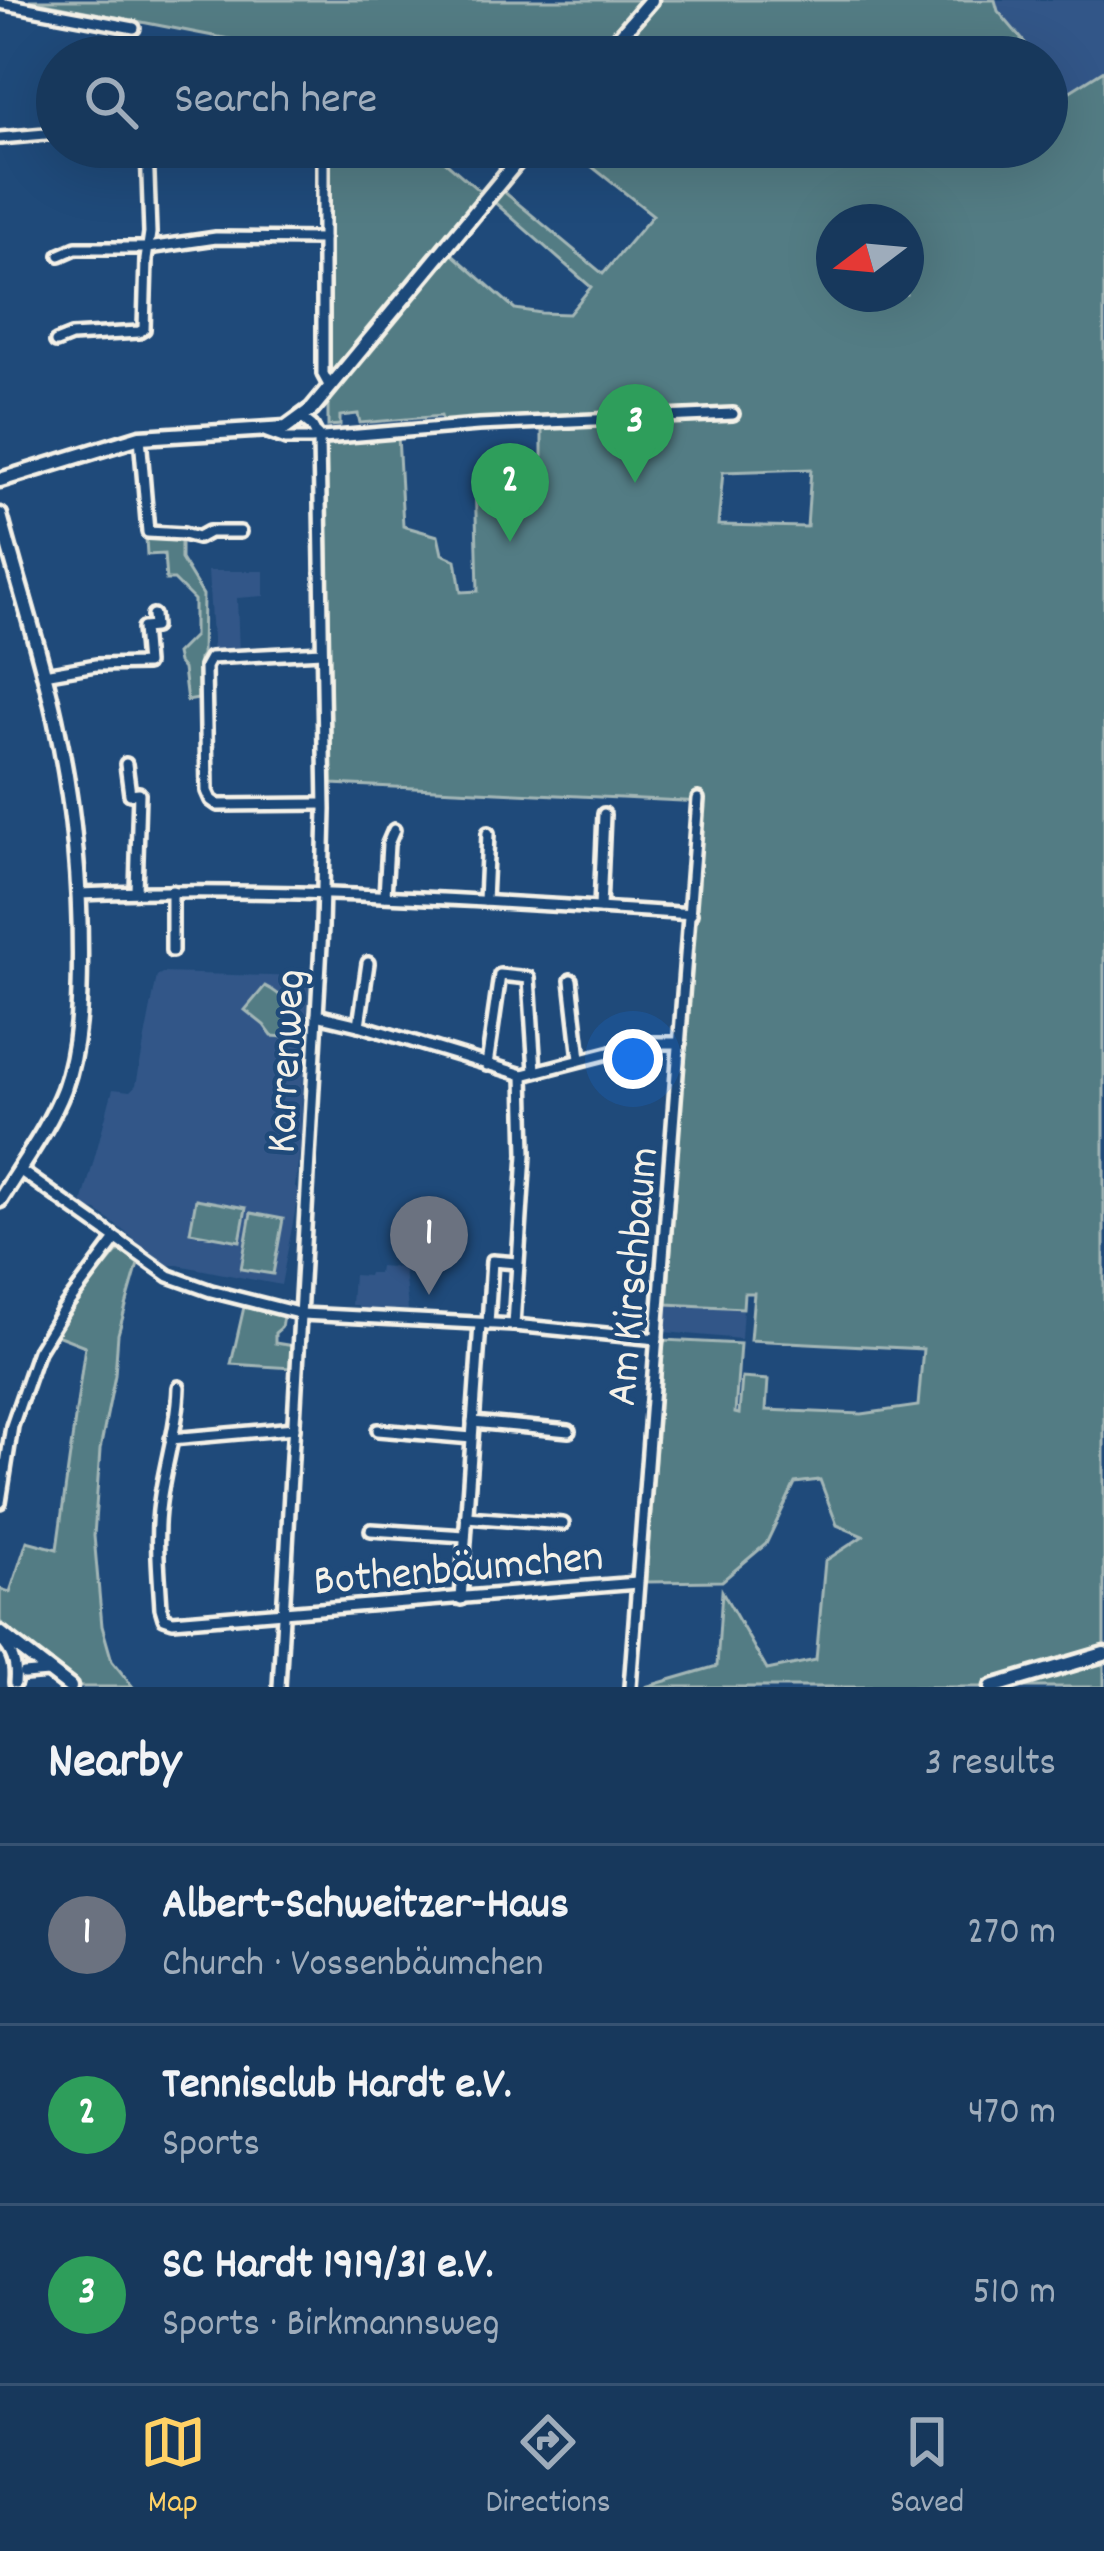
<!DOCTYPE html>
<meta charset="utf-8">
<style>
body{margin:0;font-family:Dekko,sans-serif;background:#244365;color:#f1f3f6}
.compass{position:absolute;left:816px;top:204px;width:108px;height:108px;border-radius:50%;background:#17385c;box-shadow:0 12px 48px #0002;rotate:254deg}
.you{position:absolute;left:633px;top:1059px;width:42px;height:42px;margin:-30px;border:9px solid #fff;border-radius:50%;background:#1a73e8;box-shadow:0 0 0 18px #1a73e833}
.badge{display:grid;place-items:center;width:78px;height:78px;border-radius:50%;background:#ffd166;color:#fff;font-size:39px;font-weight:700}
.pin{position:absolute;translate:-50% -99px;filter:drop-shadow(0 3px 6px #0008)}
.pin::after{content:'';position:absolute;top:63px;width:42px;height:36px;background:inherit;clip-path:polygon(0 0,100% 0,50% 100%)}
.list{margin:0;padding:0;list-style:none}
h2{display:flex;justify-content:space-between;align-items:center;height:156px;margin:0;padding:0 48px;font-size:51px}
h2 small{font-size:39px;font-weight:400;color:#9eacbb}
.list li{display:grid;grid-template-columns:78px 1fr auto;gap:36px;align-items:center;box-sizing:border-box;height:180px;padding:0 48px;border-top:3px solid #365272}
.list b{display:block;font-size:45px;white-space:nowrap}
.list p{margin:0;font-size:39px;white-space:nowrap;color:#9eacbb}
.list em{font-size:39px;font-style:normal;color:#9eacbb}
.icon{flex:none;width:66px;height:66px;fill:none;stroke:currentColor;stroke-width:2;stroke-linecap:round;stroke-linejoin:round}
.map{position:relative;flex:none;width:1104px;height:1687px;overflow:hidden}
.search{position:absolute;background:#17385c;box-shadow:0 12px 48px #0002;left:36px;right:36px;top:36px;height:132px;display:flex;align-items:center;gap:30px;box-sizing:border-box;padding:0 42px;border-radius:66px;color:#9eacbb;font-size:45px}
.sheet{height:696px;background:#17385c}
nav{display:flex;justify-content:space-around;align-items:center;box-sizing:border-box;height:168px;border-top:3px solid #365272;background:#17385c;font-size:33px;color:#9eacbb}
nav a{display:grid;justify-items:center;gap:6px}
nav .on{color:#ffd166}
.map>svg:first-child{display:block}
.built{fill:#315788}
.green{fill:#527c84;stroke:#a3b6b6;stroke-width:3;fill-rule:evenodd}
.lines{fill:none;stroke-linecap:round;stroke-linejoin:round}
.street-casing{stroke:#f4f1e8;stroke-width:18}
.secondary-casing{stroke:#f4f1e8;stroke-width:21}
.street{stroke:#1f4a7a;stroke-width:9}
.secondary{stroke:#1f4a7a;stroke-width:12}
.labels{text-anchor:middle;stroke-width:9;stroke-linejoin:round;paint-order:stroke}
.street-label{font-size:45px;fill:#f4f1e8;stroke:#1f4a7a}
</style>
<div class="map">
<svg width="1104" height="1687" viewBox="0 0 1104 1687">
<rect width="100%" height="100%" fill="#1f4a7a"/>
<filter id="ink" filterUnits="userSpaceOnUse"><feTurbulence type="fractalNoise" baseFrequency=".00833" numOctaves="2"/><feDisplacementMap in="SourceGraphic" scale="24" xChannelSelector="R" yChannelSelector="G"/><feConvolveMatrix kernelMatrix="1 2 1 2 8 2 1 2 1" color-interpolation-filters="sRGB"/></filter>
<g filter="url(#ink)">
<g class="built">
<path d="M995,0H1104V70L1067,93L1047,69V57H1037L998,11Z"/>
<path d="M208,571H264V596L237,598L239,654L213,655Z"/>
<path d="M162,973L309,977L306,1033L302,1046L305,1049L300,1149L295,1187L299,1191L281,1285L178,1265H161L135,1246L133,1238L97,1211L81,1208L113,1089L130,1091L136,1085L157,976Z"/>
<path d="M379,1266L404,1268L408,1310L358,1309V1305H351L353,1275L368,1276L369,1273H378Z"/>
<path d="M667,1304L743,1308L741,1339L665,1332Z"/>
</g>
<g class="green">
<path d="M29,0H995L998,11L1037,57H321Z"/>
<path d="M1047,69L1067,93L1104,70V1687H645L717,1666L722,1591L767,1670L816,1660L825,1561L863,1536L837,1525L820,1480L795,1483L766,1544L722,1581L646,1582L664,1340L740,1344L735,1413L739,1414L742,1378L768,1380L766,1410L862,1414L918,1406L923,1349L750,1340L754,1293H744L743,1308L667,1304L703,802L332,784L326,446L398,436L403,526L438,536L442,554L456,560L461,592L478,591L475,475L542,473V417L443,423L441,416L360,423L358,414L340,416V425L328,426V399L451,253L515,309L541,313L569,314L591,287L493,201L502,190L603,274L653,215L567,147H1047ZM834,222H906V294H834ZM811,469L807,527L718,525L723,472Z"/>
<path d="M327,147H428L483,194L332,373L326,366Z"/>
<path d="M146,538L181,539V559L203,595L202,655L199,659L198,699L187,701L183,669L178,663L176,654L194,636V600L174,580H166L164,554L147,555Z"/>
<path d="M265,986C288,997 297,1013 298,1038L272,1036L264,1025L245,1010Z"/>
<path d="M196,1199L246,1208L240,1241L190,1232Z"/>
<path d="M251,1213L283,1219L273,1274L241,1269Z"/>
<path d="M117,1252H123L138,1264L118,1334L115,1375L100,1450L94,1536L102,1626L112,1661L133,1687H80L0,1622V1589L10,1592L27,1541L57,1549L85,1346L54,1334L76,1302Z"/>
<path d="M244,1307L283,1316L281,1328L275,1333V1343L294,1346L292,1368L231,1364Z"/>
</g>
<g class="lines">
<g class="street-casing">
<g id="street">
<path d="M0,3L134,28"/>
<path d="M0,138L57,133"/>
<path d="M323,147V374L330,387"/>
<path d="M60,255L76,248H148L216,238L323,239"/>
<path d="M56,342L71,336L139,332L144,329L146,260L150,233L147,147"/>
<path d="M267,432L286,439H311L478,425L733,414"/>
<path d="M140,437L148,532L183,534L198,538L209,532H240"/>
<path d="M322,652L210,658L205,667L207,791L211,800L218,805L324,804"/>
<path d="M44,674L96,665L146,664L143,628L154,627L153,615"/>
<path d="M126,764L130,794L139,793L136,891"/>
<path d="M79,894C283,886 487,901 691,914"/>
<path d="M385,896L388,844L394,830"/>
<path d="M485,901L488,833"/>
<path d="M600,908L604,814"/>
<path d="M172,951V891"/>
<path d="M571,980L580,1059"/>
<path d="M317,1015L359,1025L523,1075L647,1043H680"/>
<path d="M359,1025L368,963"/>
<path d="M487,1065L500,975L529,978L535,1071"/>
<path d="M18,1169L169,1276L211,1291L302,1314L514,1325L657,1339"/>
<path d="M488,1324L492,1261L517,1263"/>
<path d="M514,1325L525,1154L523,1075"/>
<path d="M179,1387C178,1425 165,1464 160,1502C155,1537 159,1573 161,1608L164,1618L173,1621L637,1583"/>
<path d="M473,1422L569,1431"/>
<path d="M378,1430L472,1438"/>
<path d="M171,1439L294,1428"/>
<path d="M0,1502L12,1426L38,1351L63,1310L116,1239"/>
<path d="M466,1517L563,1524"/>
<path d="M371,1530L465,1536"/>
<path d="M461,1599L480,1324"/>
<path d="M0,1639C13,1652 17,1665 15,1683"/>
<path d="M24,1674L48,1672"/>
<path d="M279,1687L322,927L325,810L319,439L312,426L302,418"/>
<path d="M630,1687L698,799"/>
</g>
</g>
<g class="secondary-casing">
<g id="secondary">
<path d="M602,57L651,0"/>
<path d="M0,480L140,437L286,428L312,409L529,147"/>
<path d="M0,515C18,583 40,650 55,718C72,795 80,876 80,954C80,999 79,1047 64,1089C49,1128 21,1165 0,1200"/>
<path d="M0,1633L70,1687"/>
<path d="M992,1687L1104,1654"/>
</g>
</g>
<use href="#street" class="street"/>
<use href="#secondary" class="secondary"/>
</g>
</g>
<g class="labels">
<g class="street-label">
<text transform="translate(282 1061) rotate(-87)" y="16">Karrenweg</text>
<text transform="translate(629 1276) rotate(-85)" y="16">Am Kirschbaum</text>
<text transform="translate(458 1565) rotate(-5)" y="16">Bothenbäumchen</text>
</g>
</g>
</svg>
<svg class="compass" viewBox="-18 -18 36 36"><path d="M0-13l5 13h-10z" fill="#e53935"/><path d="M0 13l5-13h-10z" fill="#9eacbb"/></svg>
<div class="you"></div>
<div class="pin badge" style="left:429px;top:1295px;background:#6b7280">1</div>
<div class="pin badge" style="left:510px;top:542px;background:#2e9e5b">2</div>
<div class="pin badge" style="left:635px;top:483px;background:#2e9e5b">3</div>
<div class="search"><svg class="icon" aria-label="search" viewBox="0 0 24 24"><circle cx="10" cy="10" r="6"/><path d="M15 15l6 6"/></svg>Search here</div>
</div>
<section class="sheet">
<h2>Nearby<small>3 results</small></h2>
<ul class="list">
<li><span class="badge" style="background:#6b7280">1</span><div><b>Albert-Schweitzer-Haus</b><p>Church · Vossenbäumchen</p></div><em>270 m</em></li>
<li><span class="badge" style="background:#2e9e5b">2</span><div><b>Tennisclub Hardt e.V.</b><p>Sports</p></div><em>470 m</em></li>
<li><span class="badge" style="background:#2e9e5b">3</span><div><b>SC Hardt 1919/31 e.V.</b><p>Sports · Birkmannsweg</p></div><em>510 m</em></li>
</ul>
</section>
<nav>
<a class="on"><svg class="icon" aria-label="map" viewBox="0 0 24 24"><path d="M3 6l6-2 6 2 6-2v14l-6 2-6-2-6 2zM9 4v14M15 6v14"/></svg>Map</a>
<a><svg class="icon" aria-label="directions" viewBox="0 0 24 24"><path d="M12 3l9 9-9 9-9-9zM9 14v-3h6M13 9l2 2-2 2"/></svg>Directions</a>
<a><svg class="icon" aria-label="saved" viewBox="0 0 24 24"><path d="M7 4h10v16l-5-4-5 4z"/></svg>Saved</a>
</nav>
